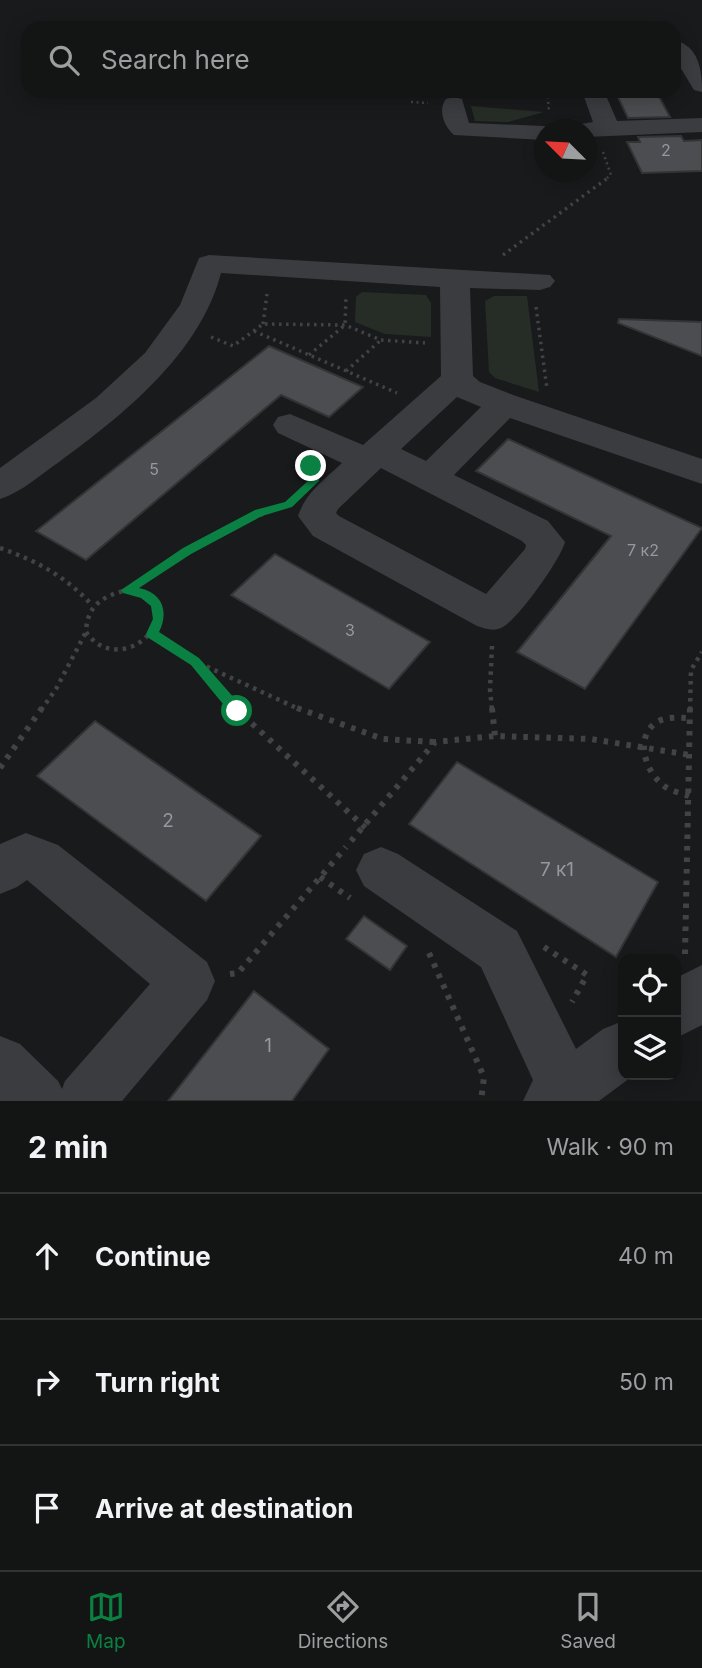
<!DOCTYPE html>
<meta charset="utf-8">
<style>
body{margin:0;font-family:Inter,sans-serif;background:#1c1d1d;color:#f1f3f6}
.controls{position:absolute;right:21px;bottom:21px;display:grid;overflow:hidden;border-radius:14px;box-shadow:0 4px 18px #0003}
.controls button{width:63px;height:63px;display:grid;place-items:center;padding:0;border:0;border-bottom:2px solid #323334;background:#131414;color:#f1f3f6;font:35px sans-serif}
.compass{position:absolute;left:534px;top:119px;width:63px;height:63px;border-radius:50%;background:#131414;box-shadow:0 4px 18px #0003;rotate:294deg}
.stop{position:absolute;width:21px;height:21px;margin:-16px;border:5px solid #0b8043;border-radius:50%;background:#fff}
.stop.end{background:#0b8043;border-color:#fff;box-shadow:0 2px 7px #0008}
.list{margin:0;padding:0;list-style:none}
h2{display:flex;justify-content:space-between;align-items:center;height:91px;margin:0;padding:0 28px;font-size:30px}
h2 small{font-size:23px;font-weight:400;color:#9d9ea0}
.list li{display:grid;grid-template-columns:46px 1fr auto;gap:21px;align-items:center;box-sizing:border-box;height:126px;padding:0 28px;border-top:2px solid #323334}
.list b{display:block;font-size:26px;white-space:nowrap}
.list em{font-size:23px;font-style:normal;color:#9d9ea0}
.icon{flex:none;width:38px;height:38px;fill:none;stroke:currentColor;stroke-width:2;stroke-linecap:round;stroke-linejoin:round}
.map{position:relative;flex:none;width:702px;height:1101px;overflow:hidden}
.search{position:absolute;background:#131414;box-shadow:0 4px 18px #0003;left:21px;right:21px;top:21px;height:77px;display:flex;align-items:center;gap:18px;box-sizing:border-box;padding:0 24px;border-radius:21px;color:#9d9ea0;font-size:26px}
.sheet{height:469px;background:#131414}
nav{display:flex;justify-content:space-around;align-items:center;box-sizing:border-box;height:98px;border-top:2px solid #323334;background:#131414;font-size:19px;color:#9d9ea0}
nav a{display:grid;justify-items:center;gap:4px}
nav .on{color:#0b8043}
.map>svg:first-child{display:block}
.green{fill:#262d26}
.building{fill:#4b4d50;stroke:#343437;stroke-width:2}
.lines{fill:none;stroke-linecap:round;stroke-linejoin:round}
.path-far3{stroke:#414347;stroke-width:2.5;stroke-dasharray:2 3.5;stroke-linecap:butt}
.path-far2{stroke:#414347;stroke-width:3.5;stroke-dasharray:2.5 4.5;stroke-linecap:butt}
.path-far1{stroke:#414347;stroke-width:4.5;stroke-dasharray:3.5 5;stroke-linecap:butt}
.path{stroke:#414347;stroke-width:6;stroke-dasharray:4.5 7;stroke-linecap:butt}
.minor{fill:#3b3c40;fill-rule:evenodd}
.route{fill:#0b8043}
.labels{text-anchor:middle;stroke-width:5;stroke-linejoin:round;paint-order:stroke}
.number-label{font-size:16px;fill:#94999f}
.near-number-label{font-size:19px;fill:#94999f}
</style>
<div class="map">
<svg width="702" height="1101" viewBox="0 0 702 1101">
<rect width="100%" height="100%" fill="#191a1b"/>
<g class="green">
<path d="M471,106L544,112L508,122L475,121Z"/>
<path d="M362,292L426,295L431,303V337L385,334L355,322L356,297Z"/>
<path d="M494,296H527L539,392L495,378L489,372L485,301Z"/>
</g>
<g class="building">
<path d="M615,91H656L670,117L628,118Z"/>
<path d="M681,136L684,141L702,140V171L642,173L627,142H640L638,137Z"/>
<path d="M619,319L702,322V356L618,323Z"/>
<path d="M269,346L363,387L329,417L281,395L86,560L36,531Z"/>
<path d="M508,439L702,528L585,689L517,652L611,536L476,471Z"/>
<path d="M275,554L312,575L430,642L389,689L231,595Z"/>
<path d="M95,721L261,836L206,901L37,776Z"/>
<path d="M457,762L658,882L616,957L409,824Z"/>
<path d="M364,916L407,946L390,970L346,939Z"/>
<path d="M254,991L329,1049L292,1101H168Z"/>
</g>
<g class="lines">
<g class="path-far3">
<path d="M547,91L549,111"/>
<path d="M411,102L428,103"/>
<path d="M603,152L611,175L607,178"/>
</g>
<g class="path-far2">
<path d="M503,255L609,177"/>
<path d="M536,307L547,389"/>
<path d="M263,324L267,294"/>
<path d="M254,331L397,393"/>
<path d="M211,337L233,346L263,324L345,325L381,340L425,343"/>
<path d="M309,355L345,325L346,296"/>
<path d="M346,371L381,340"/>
</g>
<g class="path-far1">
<path d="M0,548C37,561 65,576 92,605"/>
<path d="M127,590L221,531L282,506"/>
<path d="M127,590L145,594L157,604C163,635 126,661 98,644C93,641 89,636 86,632C87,605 103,596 127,590Z"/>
<path d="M152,634L195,662L236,710"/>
<path d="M492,646L490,689L492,710"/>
<path d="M199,663L301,710"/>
<path d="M41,710L56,689L86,632"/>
<path d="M690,710L691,670L702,652"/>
</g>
<g class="path">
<path d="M235,708L370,832"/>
<path d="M297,708L383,739L434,742"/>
<path d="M492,708L495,736"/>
<path d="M0,768L42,708"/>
<path d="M689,796C681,793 670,791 663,785C645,771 634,737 657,722C667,716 679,718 690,718"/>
<path d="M351,841L435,742L495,736L591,739L690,755"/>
<path d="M320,877L350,898"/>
<path d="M544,947L587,975L572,1002"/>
<path d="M429,953L484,1077L481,1101"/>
<path d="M685,954L690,708"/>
<path d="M230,974L238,973L346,847"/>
</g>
<g class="minor">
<path d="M674,40C699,46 702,70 702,92L694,90L674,57Z"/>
<path d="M582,91H604L617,121L702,118V132L586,137V130H573L576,125L593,122Z"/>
<path d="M454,97L462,99L469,123L544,126L554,130H544V140L454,135C445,127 437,111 446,99Z"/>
<path d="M209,255L550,275L555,281L550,287L540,290L470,288L473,376L480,382L516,396L702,459V484L510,418L454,475L548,521L565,542C561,559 518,619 503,627C494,632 486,629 477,626L313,536L298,516C306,492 324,480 342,463L278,433L273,425L278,417L290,414L363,445L441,376L440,287L221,273C200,354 123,415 59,462C40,475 22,492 0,499V468L96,398L145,353L180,305L199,258ZM457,397L481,407L426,461L401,449ZM381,468L522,541L526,545L525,549L486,594L339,516L336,513L338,509Z"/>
<path d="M26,833L58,845L207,962L215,981L207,1000L122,1101H0V1036L20,1044L58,1081L62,1089L65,1081L150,984L27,880L17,887L0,894V844Z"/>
<path d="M381,847L398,854L517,931L576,1049L603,1029L623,1021V1075H634L599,1101H523L533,1080L481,967L364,886L356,870L364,854Z"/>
<path d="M702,965V1025L676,1038V978Z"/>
</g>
</g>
<path class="route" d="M307,463H315L320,471L319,481L292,507L262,516L191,554L139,588C163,593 169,612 159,632L199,658L242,707V715H232L191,665L147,637L146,634L153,619L151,606L141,598L123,593L121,590L183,548L255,510L285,502L309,480L311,474L306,466Z"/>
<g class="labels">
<g class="number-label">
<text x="666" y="156">2</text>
<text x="154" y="475">5</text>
<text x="643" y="556">7 к2</text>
<text x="350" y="636">3</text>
</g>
<g class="near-number-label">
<text x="168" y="827">2</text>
<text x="557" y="876">7 к1</text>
<text x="268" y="1052">1</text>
</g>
</g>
</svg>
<div class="controls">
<button><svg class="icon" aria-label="locate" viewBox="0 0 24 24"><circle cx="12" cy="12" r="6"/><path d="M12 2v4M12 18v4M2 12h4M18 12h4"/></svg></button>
<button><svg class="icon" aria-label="layers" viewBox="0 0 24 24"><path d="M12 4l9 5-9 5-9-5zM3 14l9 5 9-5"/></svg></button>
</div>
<svg class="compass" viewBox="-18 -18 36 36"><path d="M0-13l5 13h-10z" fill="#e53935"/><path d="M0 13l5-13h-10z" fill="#9d9ea0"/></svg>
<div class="stop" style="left:237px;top:711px"></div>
<div class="stop end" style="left:311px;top:466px"></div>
<div class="search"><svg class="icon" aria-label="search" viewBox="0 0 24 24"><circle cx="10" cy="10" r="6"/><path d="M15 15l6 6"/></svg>Search here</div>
</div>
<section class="sheet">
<h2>2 min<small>Walk · 90 m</small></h2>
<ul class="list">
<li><svg class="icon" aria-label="ahead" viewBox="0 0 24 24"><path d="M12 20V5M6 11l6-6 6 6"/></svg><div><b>Continue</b></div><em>40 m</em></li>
<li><svg class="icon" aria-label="right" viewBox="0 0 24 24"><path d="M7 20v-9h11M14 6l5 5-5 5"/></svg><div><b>Turn right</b></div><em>50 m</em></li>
<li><svg class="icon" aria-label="arrive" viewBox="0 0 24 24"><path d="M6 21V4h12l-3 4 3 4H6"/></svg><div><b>Arrive at destination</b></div></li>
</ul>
</section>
<nav>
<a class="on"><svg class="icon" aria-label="map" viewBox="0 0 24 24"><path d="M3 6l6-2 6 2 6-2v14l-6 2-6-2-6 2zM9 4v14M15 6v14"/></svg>Map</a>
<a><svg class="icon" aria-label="directions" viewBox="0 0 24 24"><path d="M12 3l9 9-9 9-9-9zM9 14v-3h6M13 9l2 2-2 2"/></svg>Directions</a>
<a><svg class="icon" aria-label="saved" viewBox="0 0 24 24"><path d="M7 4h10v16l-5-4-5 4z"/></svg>Saved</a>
</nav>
